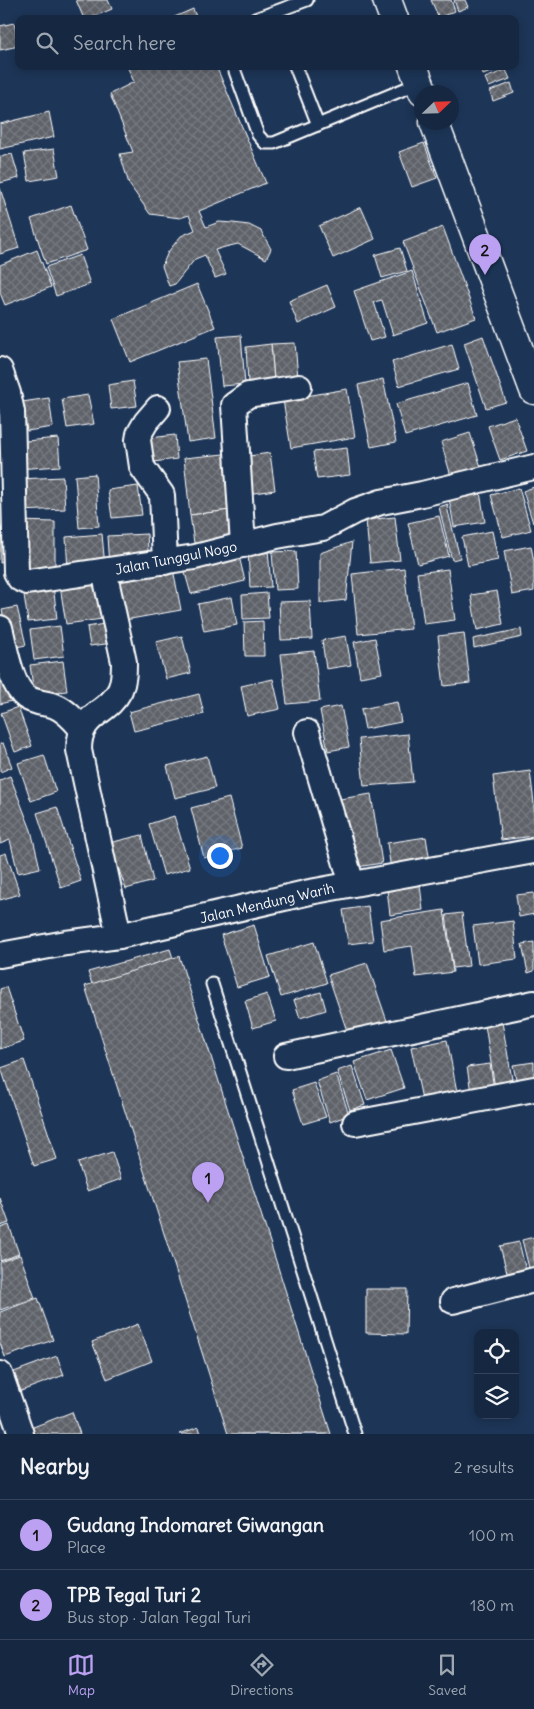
<!DOCTYPE html>
<meta charset="utf-8">
<style>
body{margin:0;font-family:Delius,sans-serif;background:#1f3048;color:#f1f3f6}
.controls{position:absolute;right:15px;bottom:15px;display:grid;overflow:hidden;border-radius:10px;box-shadow:0 2px 8px #0003}
.controls button{width:45px;height:45px;display:grid;place-items:center;padding:0;border:0;border-bottom:1px solid #35445a;background:#162841;color:#f1f3f6;font:25px sans-serif}
.compass{position:absolute;left:414px;top:85px;width:45px;height:45px;border-radius:50%;background:#162841;box-shadow:0 2px 8px #0003;rotate:67deg}
.you{position:absolute;left:219px;top:855px;width:18px;height:18px;margin:-12px;border:4px solid #fff;border-radius:50%;background:#1a73e8;box-shadow:0 0 0 8px #1a73e833}
.badge{display:grid;place-items:center;width:32px;height:32px;border-radius:50%;background:#bca0f2;color:#111;font-size:16px;font-weight:700}
.pin{position:absolute;translate:-50% -41px;filter:drop-shadow(0 1px 2px #0008)}
.pin::after{content:'';position:absolute;top:26px;width:18px;height:15px;background:inherit;clip-path:polygon(0 0,100% 0,50% 100%)}
.list{margin:0;padding:0;list-style:none}
h2{display:flex;justify-content:space-between;align-items:center;height:65px;margin:0;padding:0 20px;font-size:21px}
h2 small{font-size:16px;font-weight:400;color:#9ea6b1}
.list li{display:grid;grid-template-columns:32px 1fr auto;gap:15px;align-items:center;box-sizing:border-box;height:70px;padding:0 20px;border-top:1px solid #35445a}
.list b{display:block;font-size:19px;white-space:nowrap}
.list p{margin:0;font-size:16px;white-space:nowrap;color:#9ea6b1}
.list em{font-size:16px;font-style:normal;color:#9ea6b1}
.icon{flex:none;width:28px;height:28px;fill:none;stroke:currentColor;stroke-width:2;stroke-linecap:round;stroke-linejoin:round}
.map{position:relative;flex:none;width:534px;height:1434px;overflow:hidden}
.search{position:absolute;background:#162841;box-shadow:0 2px 8px #0003;left:15px;right:15px;top:15px;height:55px;display:flex;align-items:center;gap:12px;box-sizing:border-box;padding:0 18px;border-radius:10px;color:#9ea6b1;font-size:19px}
.sheet{height:205px;background:#162841}
nav{display:flex;justify-content:space-around;align-items:center;box-sizing:border-box;height:70px;border-top:1px solid #35445a;background:#162841;font-size:14px;color:#9ea6b1}
nav a{display:grid;justify-items:center;gap:2px}
nav .on{color:#bca0f2}
.map>svg:first-child{display:block}
.building{fill:url(#building-cross-hatch);stroke:#fff}
.lines{fill:none;stroke-linecap:round;stroke-linejoin:round}
.lane-casing{stroke:#fff;stroke-width:15}
.street-casing{stroke:#fff;stroke-width:28}
.secondary-casing{stroke:#fff;stroke-width:31}
.lane{stroke:#1d3557;stroke-width:11}
.street{stroke:#1d3557;stroke-width:24}
.secondary{stroke:#1d3557;stroke-width:28}
.labels{text-anchor:middle;stroke-width:4;stroke-linejoin:round;paint-order:stroke}
.street-label{font-size:14px;fill:#fff;stroke:#1d3557}
</style>
<div class="map">
<svg width="534" height="1434" viewBox="0 0 534 1434">
<defs>
<pattern id="building-cross-hatch" width="8" height="8" patternUnits="userSpaceOnUse" patternTransform="scale(1.25)"><rect width="8" height="8" fill="#5e6269"/><path d="M0 0l8 8M0 8l8-8" fill="none" stroke="#767a80"/></pattern>
</defs>
<rect width="100%" height="100%" fill="#1d3557"/>
<filter id="ink" filterUnits="userSpaceOnUse"><feTurbulence type="fractalNoise" baseFrequency=".02" numOctaves="2"/><feDisplacementMap in="SourceGraphic" scale="10" xChannelSelector="R" yChannelSelector="G"/><feConvolveMatrix kernelMatrix="1 2 1 2 8 2 1 2 1" color-interpolation-filters="sRGB"/></filter>
<g filter="url(#ink)">
<g class="building">
<path d="M76,0H108L112,9L88,19H84Z"/>
<path d="M431,0H451L455,11L439,18Z"/>
<path d="M454,0H465L468,7L458,11Z"/>
<path d="M193,9L197,19H170Z"/>
<path d="M14,23L19,46L0,50V26Z"/>
<path d="M127,66H216L266,183L199,211L206,227L219,222L233,223L249,225L261,231L271,249L266,259L238,244L225,247L215,250L226,274L215,278L205,255L195,259L175,284L169,286L162,266L168,252L181,236L195,230L189,215L180,218L150,214L129,184L120,154L133,152L110,94L134,82Z"/>
<path d="M480,66H503L504,67L483,75Z"/>
<path d="M506,70L510,79L489,87L485,78Z"/>
<path d="M511,83L514,93L493,101L490,91Z"/>
<path d="M49,112L54,137L0,149V124Z"/>
<path d="M424,143L437,178L412,187L399,152Z"/>
<path d="M54,149L59,176L29,181L24,153Z"/>
<path d="M12,154L19,178L0,183V157Z"/>
<path d="M0,188L19,248L0,254Z"/>
<path d="M71,205L87,250L46,264L31,219Z"/>
<path d="M361,207L375,239L333,258L319,226Z"/>
<path d="M443,227L476,318L437,332L403,242Z"/>
<path d="M400,248L407,271L382,278L375,255Z"/>
<path d="M37,250L51,287L5,305L0,293V265Z"/>
<path d="M80,255L90,284L56,296L46,267Z"/>
<path d="M412,271L428,323L393,335L382,300L374,302L385,337L370,341L354,291Z"/>
<path d="M197,284L215,327L130,362L113,319Z"/>
<path d="M327,285L336,307L298,324L289,301Z"/>
<path d="M241,335L245,384L222,386L217,337Z"/>
<path d="M483,336L506,402L486,408L464,343Z"/>
<path d="M295,343L298,378L274,381L271,344Z"/>
<path d="M271,344L274,381L248,383L246,347Z"/>
<path d="M452,344L459,369L399,386L392,362Z"/>
<path d="M206,359L216,438L188,442L177,362Z"/>
<path d="M383,379L396,442L371,447L358,385Z"/>
<path d="M133,381L137,406L111,409L108,385Z"/>
<path d="M468,383L477,415L405,436L396,404Z"/>
<path d="M347,389L355,437L291,448L283,400Z"/>
<path d="M88,395L94,424L67,428L62,399Z"/>
<path d="M49,398L53,427L27,431L22,402Z"/>
<path d="M515,417L527,451L500,460L488,426Z"/>
<path d="M470,433L481,467L451,476L441,442Z"/>
<path d="M175,435L177,459L153,462L150,438Z"/>
<path d="M58,438L60,466L17,469L15,442Z"/>
<path d="M347,448L350,475L317,479L313,452Z"/>
<path d="M270,453L275,490L247,494L242,457Z"/>
<path d="M224,454L231,510L190,515L184,458Z"/>
<path d="M95,474L99,526L79,528L75,476Z"/>
<path d="M63,477L65,509L20,511L18,479Z"/>
<path d="M138,486L142,515L112,518L108,490Z"/>
<path d="M534,487V523H533L523,491Z"/>
<path d="M519,488L531,530L503,537L491,495Z"/>
<path d="M480,492L485,522L454,527L449,498Z"/>
<path d="M448,504L447,507L460,558L452,560L439,507Z"/>
<path d="M231,510L234,539L194,543L190,515Z"/>
<path d="M439,516L449,556L418,564L408,523Z"/>
<path d="M395,517L400,560L370,563L366,520Z"/>
<path d="M19,521L55,522V571H19Z"/>
<path d="M7,526L12,561L0,563V527Z"/>
<path d="M492,531L498,560L468,566L462,537Z"/>
<path d="M102,534L105,567L68,571L66,537Z"/>
<path d="M147,534L149,564L109,566L107,536Z"/>
<path d="M352,542L346,600L320,603V553Z"/>
<path d="M531,546L534,562V591L512,595L504,551Z"/>
<path d="M268,549L271,587L250,588L248,550Z"/>
<path d="M296,551L298,589L275,590L272,552Z"/>
<path d="M238,552L245,581L191,594L183,566Z"/>
<path d="M404,568L411,629L358,634L352,574Z"/>
<path d="M173,569L181,610L125,620L117,580Z"/>
<path d="M448,569L455,620L424,624L417,573Z"/>
<path d="M96,581L102,619L66,624L60,586Z"/>
<path d="M53,584L57,619L28,622L23,588Z"/>
<path d="M497,591L503,624L477,630L471,595Z"/>
<path d="M267,593L269,618L243,619L242,595Z"/>
<path d="M232,597L237,625L204,631L198,604Z"/>
<path d="M310,601L312,639L281,640L279,602Z"/>
<path d="M17,607L26,645L11,648L2,610Z"/>
<path d="M263,621L264,656H245L244,622Z"/>
<path d="M110,623L113,643L90,646L87,627Z"/>
<path d="M60,626L64,656L34,660L30,630Z"/>
<path d="M521,629L522,637L474,648L473,639Z"/>
<path d="M464,633L470,683L444,686L438,636Z"/>
<path d="M182,636L191,673L166,679L156,642Z"/>
<path d="M346,636L351,665L326,669L322,640Z"/>
<path d="M375,638L382,673L360,677L354,642Z"/>
<path d="M0,649L15,700L0,704Z"/>
<path d="M314,651L320,701L287,704L281,654Z"/>
<path d="M63,661L67,691L34,694L30,665Z"/>
<path d="M273,679L280,709L247,716L241,686Z"/>
<path d="M199,694L204,714L134,731L129,712Z"/>
<path d="M397,702L401,722L365,729L361,709Z"/>
<path d="M341,706L349,747L328,751L320,710Z"/>
<path d="M18,707L32,746L15,752L1,713Z"/>
<path d="M408,734L413,782L364,786L359,739Z"/>
<path d="M3,743L12,767L0,772V744Z"/>
<path d="M44,755L56,792L31,801L18,763Z"/>
<path d="M207,756L215,788L175,798L167,766Z"/>
<path d="M530,771L534,803V836L501,840L493,776Z"/>
<path d="M10,776L31,830L40,868L18,873L10,840L0,844V780Z"/>
<path d="M371,794L382,863L351,868L340,799Z"/>
<path d="M229,798L242,848L204,858L191,808Z"/>
<path d="M57,807L81,881L61,888L37,813Z"/>
<path d="M174,816L190,868L164,875L149,824Z"/>
<path d="M142,835L153,881L126,889L109,843Z"/>
<path d="M426,837L430,862L391,869L387,843Z"/>
<path d="M6,853L20,894L0,900V855Z"/>
<path d="M420,885L423,910L390,915L387,889Z"/>
<path d="M534,893V914L519,917L516,895Z"/>
<path d="M368,906L373,941L348,944L343,910Z"/>
<path d="M444,910L453,972L416,977L412,946L384,950L380,920Z"/>
<path d="M462,913L469,966L453,968L446,915Z"/>
<path d="M513,921L517,959L478,964L473,926Z"/>
<path d="M254,925L270,977L237,987L221,935Z"/>
<path d="M314,942L327,983L281,997L268,956Z"/>
<path d="M534,942V971L528,973L522,944Z"/>
<path d="M170,949L327,1434H240L88,972Z"/>
<path d="M179,956L331,1434H228L85,986Z"/>
<path d="M367,963L387,1021L348,1034L328,975Z"/>
<path d="M6,987L24,1041L0,1049V989Z"/>
<path d="M321,992L326,1010L300,1018L294,1000Z"/>
<path d="M267,994L276,1021L253,1028L245,1001Z"/>
<path d="M502,1022L513,1085L495,1088L485,1025Z"/>
<path d="M447,1040L458,1097L423,1104L411,1047Z"/>
<path d="M391,1050L404,1088L367,1100L354,1062Z"/>
<path d="M24,1060L57,1159L34,1166L1,1068Z"/>
<path d="M534,1062V1081L517,1084L513,1065Z"/>
<path d="M490,1064L494,1088L471,1092L467,1067Z"/>
<path d="M352,1066L365,1105L350,1110L337,1071Z"/>
<path d="M336,1074L349,1115L330,1122L317,1081Z"/>
<path d="M314,1083L326,1117L303,1124L292,1090Z"/>
<path d="M112,1152L121,1179L87,1191L78,1163Z"/>
<path d="M0,1198L9,1223L0,1226Z"/>
<path d="M9,1225L19,1254L0,1261V1228Z"/>
<path d="M534,1237V1275L531,1276L522,1240Z"/>
<path d="M519,1242L527,1275L509,1280L500,1246Z"/>
<path d="M20,1255L35,1298L0,1310V1262Z"/>
<path d="M366,1289H407L406,1334L366,1333Z"/>
<path d="M38,1298L53,1340L5,1357L0,1343V1312Z"/>
<path d="M138,1324L152,1361L107,1379L92,1342Z"/>
<path d="M57,1356L64,1375L21,1391L14,1372Z"/>
<path d="M72,1412L80,1434H30L28,1429Z"/>
<path d="M199,1427L201,1434H179Z"/>
</g>
<g class="lines">
<g class="lane-casing">
<g id="lane">
<path d="M255,19L307,0"/>
<path d="M233,66L258,135L265,143H274L419,83"/>
<path d="M295,66L318,125"/>
<path d="M212,984L355,1434"/>
</g>
</g>
<g class="street-casing">
<g id="street">
<path d="M0,370L8,393L12,412L16,572L20,579L27,582L195,557L277,536L323,528L355,511L381,502L422,494L534,467"/>
<path d="M158,408L146,422L139,434L138,440L142,467L162,495L165,562"/>
<path d="M243,545L234,405L248,395L299,387"/>
<path d="M104,571L124,662C124,672 124,681 120,690C107,716 79,712 79,750L119,936"/>
<path d="M0,628C5,646 10,685 26,697C34,703 46,703 55,706C66,710 75,721 82,729"/>
<path d="M307,732L352,884"/>
<path d="M0,955L66,943L119,936L310,892L534,851"/>
<path d="M286,1056L534,1003"/>
<path d="M355,1123L534,1089"/>
<path d="M453,1301L534,1280"/>
<path d="M0,1374L21,1434"/>
</g>
</g>
<g class="secondary-casing">
<g id="secondary">
<path d="M387,0L394,19"/>
<path d="M413,66L423,92"/>
<path d="M434,122L534,390"/>
</g>
</g>
<use href="#lane" class="lane"/>
<use href="#street" class="street"/>
<use href="#secondary" class="secondary"/>
</g>
</g>
<g class="labels">
<g class="street-label">
<text transform="translate(176 558) rotate(-11)" y="5">Jalan Tunggul Nogo</text>
<text transform="translate(267 903) rotate(-13)" y="5">Jalan Mendung Warih</text>
</g>
</g>
</svg>
<div class="controls">
<button><svg class="icon" aria-label="locate" viewBox="0 0 24 24"><circle cx="12" cy="12" r="6"/><path d="M12 2v4M12 18v4M2 12h4M18 12h4"/></svg></button>
<button><svg class="icon" aria-label="layers" viewBox="0 0 24 24"><path d="M12 4l9 5-9 5-9-5zM3 14l9 5 9-5"/></svg></button>
</div>
<svg class="compass" viewBox="-18 -18 36 36"><path d="M0-13l5 13h-10z" fill="#e53935"/><path d="M0 13l5-13h-10z" fill="#9ea6b1"/></svg>
<div class="you"></div>
<div class="pin badge" style="left:208px;top:1203px">1</div>
<div class="pin badge" style="left:485px;top:275px">2</div>
<div class="search"><svg class="icon" aria-label="search" viewBox="0 0 24 24"><circle cx="10" cy="10" r="6"/><path d="M15 15l6 6"/></svg>Search here</div>
</div>
<section class="sheet">
<h2>Nearby<small>2 results</small></h2>
<ul class="list">
<li><span class="badge">1</span><div><b>Gudang Indomaret Giwangan</b><p>Place</p></div><em>100 m</em></li>
<li><span class="badge">2</span><div><b>TPB Tegal Turi 2</b><p>Bus stop · Jalan Tegal Turi</p></div><em>180 m</em></li>
</ul>
</section>
<nav>
<a class="on"><svg class="icon" aria-label="map" viewBox="0 0 24 24"><path d="M3 6l6-2 6 2 6-2v14l-6 2-6-2-6 2zM9 4v14M15 6v14"/></svg>Map</a>
<a><svg class="icon" aria-label="directions" viewBox="0 0 24 24"><path d="M12 3l9 9-9 9-9-9zM9 14v-3h6M13 9l2 2-2 2"/></svg>Directions</a>
<a><svg class="icon" aria-label="saved" viewBox="0 0 24 24"><path d="M7 4h10v16l-5-4-5 4z"/></svg>Saved</a>
</nav>
